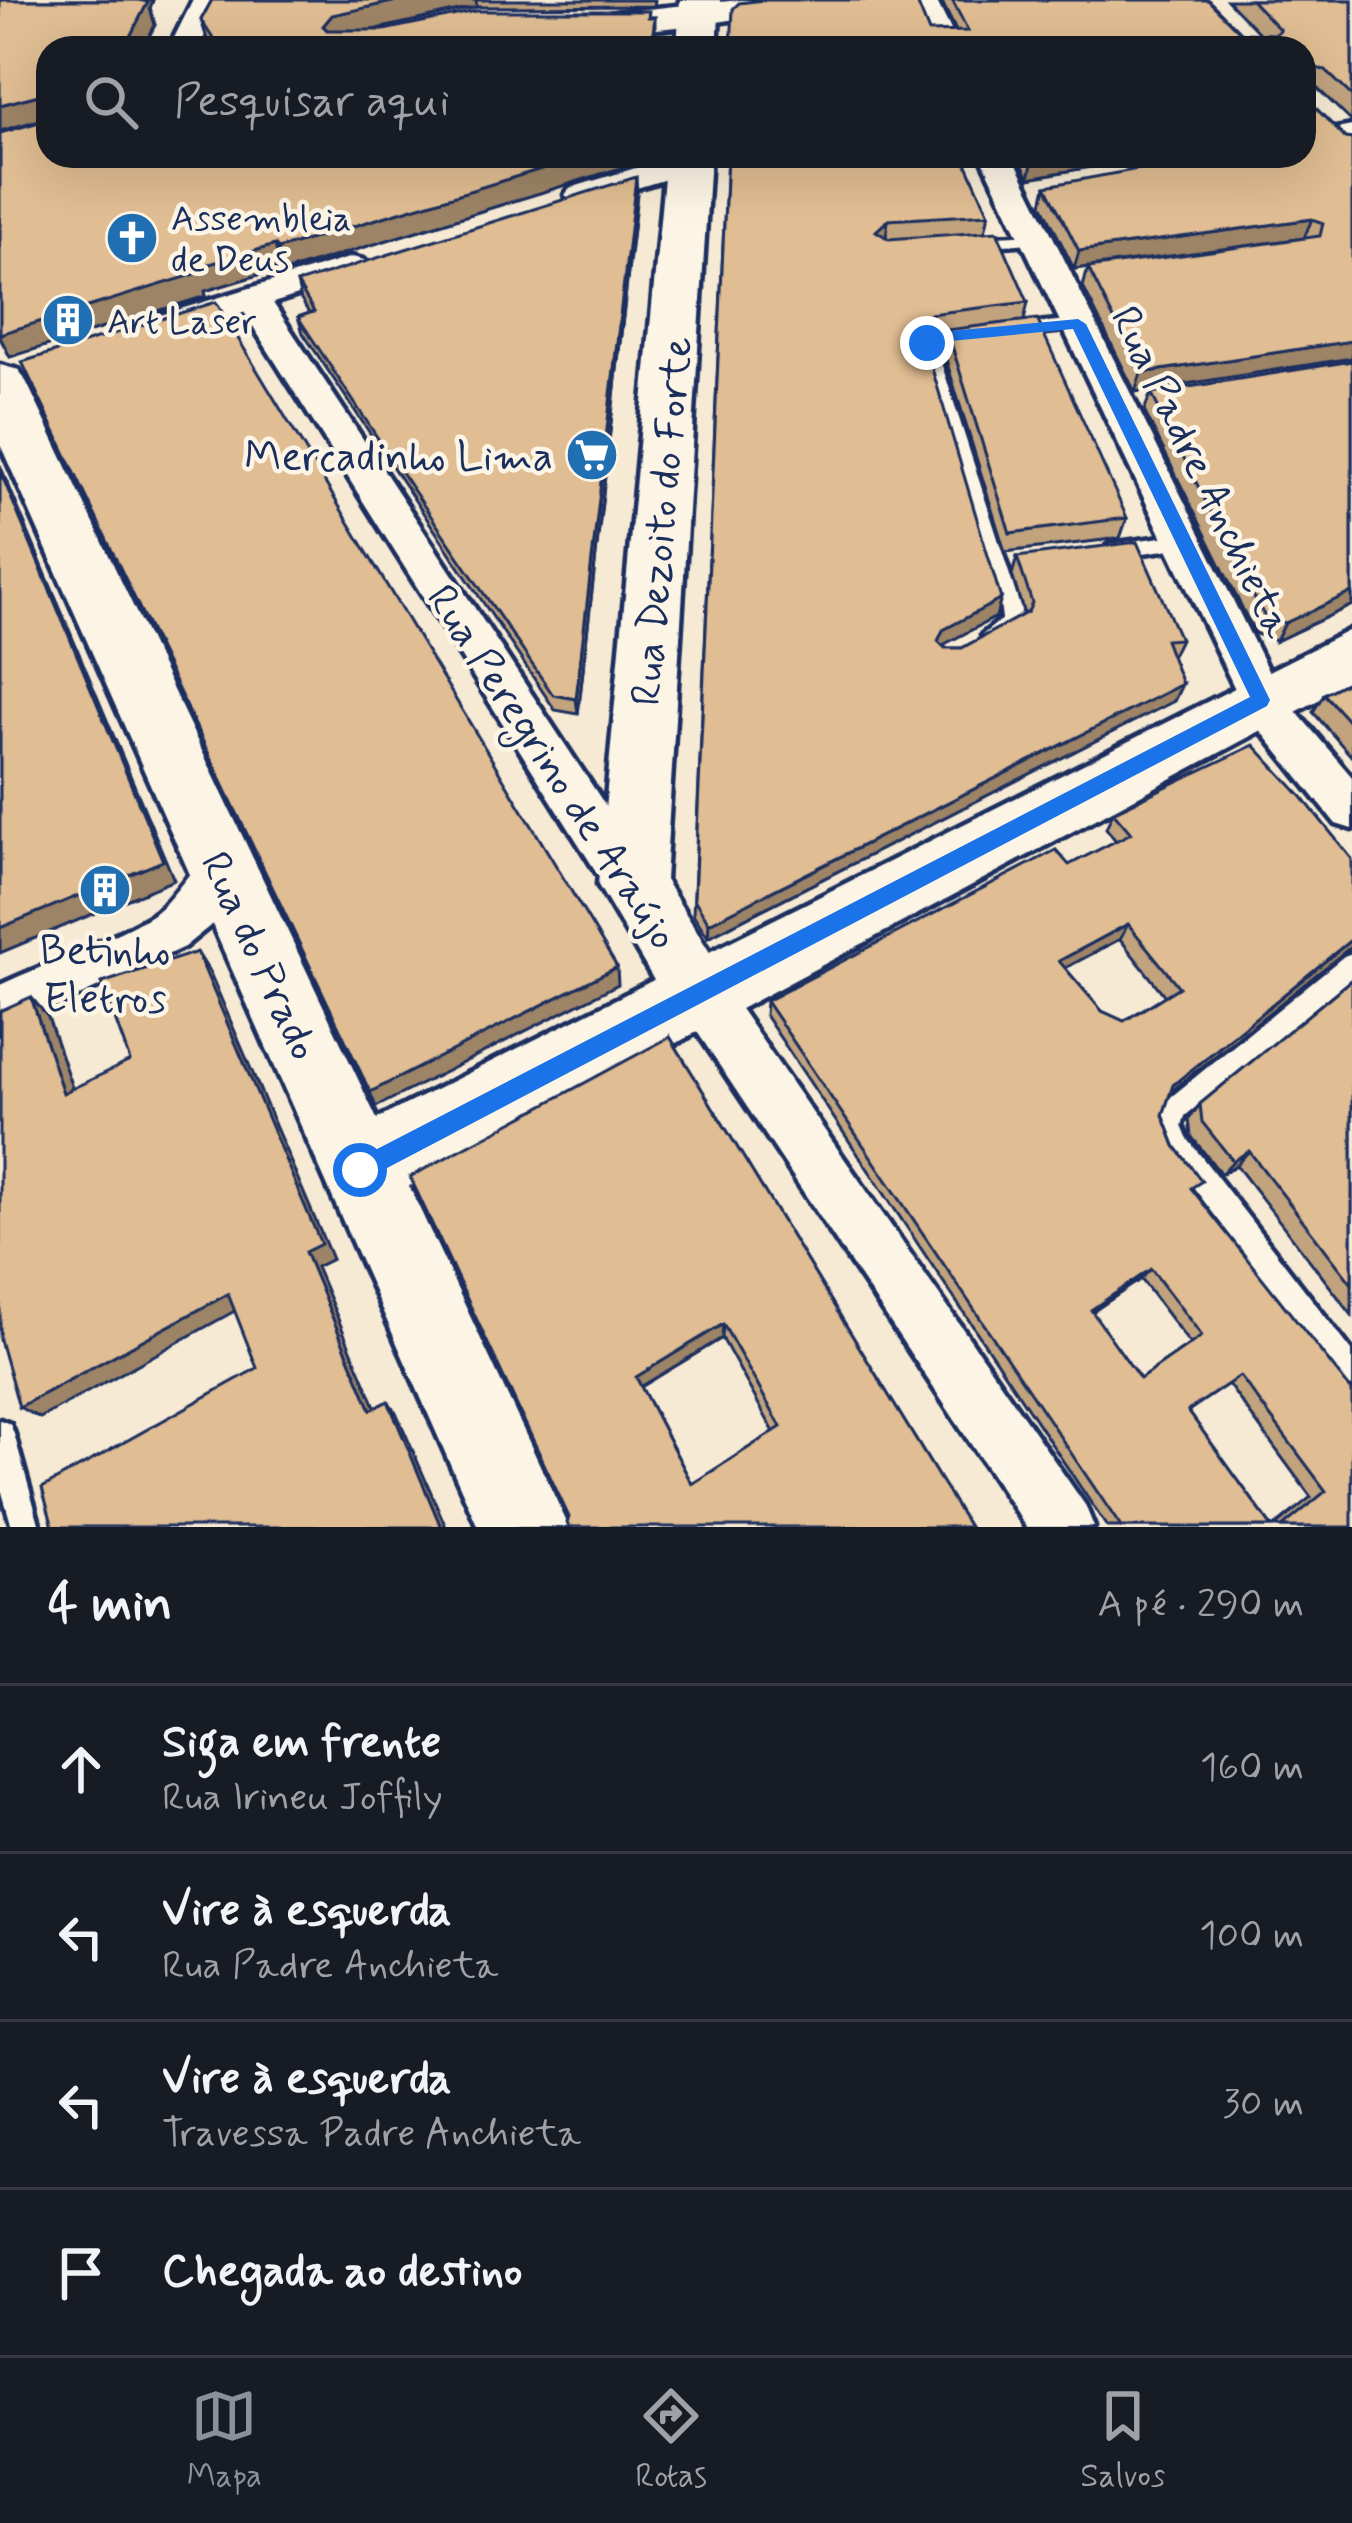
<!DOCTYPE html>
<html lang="pt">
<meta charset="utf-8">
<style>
body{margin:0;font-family:Mynerve,sans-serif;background:#20242c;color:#f1f3f6}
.stop{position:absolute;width:36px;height:36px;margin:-27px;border:9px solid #1a73e8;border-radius:50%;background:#fff}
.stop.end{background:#1a73e8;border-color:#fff;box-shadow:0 3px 12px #0008}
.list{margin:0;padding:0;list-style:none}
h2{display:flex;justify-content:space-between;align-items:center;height:156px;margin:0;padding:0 48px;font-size:51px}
h2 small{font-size:39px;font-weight:400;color:#9ea1a6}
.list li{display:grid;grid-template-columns:78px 1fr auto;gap:36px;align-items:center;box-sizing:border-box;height:168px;padding:0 48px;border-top:3px solid #363941}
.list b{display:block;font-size:45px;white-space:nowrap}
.list p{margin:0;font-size:39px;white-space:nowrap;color:#9ea1a6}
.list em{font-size:39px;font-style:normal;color:#9ea1a6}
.icon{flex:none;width:66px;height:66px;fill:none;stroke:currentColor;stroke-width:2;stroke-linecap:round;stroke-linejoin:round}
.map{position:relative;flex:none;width:1352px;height:1527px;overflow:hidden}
.search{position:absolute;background:#171b24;box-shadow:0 12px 48px #0002;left:36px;right:36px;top:36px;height:132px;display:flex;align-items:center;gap:30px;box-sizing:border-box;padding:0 42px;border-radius:36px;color:#9ea1a6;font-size:45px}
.sheet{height:828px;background:#171b24}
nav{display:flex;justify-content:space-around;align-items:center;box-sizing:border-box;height:168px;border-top:3px solid #363941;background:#171b24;font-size:33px;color:#9ea1a6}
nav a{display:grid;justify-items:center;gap:6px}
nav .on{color:#8c9099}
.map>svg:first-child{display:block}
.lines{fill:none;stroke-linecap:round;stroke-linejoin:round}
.service-casing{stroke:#1b2f5e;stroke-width:9}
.minor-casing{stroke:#1b2f5e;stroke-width:9}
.secondary-casing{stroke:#1b2f5e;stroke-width:9}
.primary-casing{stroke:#1b2f5e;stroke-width:9}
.service{fill:#fcf5e5;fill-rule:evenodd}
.minor{fill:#fcf5e5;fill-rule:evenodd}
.secondary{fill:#fcf5e5;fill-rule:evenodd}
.primary{fill:#fcf5e5;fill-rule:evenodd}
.wall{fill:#c1a37e;stroke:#1b2f5e;stroke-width:3;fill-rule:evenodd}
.shaded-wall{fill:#9d8466;stroke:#1b2f5e;stroke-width:3}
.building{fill:#e0bd92;stroke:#1b2f5e;stroke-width:3;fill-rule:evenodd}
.route{fill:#1a73e8}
.labels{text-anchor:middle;stroke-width:9;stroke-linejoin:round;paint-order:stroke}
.far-poi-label{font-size:36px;fill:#1b2f5e;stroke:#fcf5e5;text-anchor:start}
.poi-label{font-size:42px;fill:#1b2f5e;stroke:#fcf5e5;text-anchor:end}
.street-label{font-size:42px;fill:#1b2f5e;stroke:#fcf5e5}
</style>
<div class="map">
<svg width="1352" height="1527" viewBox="0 0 1352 1527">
<rect width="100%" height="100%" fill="#f6ead4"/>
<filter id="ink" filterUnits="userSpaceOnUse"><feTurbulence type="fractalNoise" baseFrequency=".00833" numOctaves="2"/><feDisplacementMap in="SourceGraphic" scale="24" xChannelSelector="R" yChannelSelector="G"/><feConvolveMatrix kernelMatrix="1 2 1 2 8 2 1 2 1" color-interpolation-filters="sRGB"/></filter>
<g filter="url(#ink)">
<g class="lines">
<g class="service-casing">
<g id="service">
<path d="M1038,234L1043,236V242L977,247L969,242L977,237Z"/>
<path d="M1078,319L1086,324L1084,328L1017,335L1009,330L1017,325Z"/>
<path d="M974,329L982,334L980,338L936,347L1021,610L1019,627L992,643L982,635L1002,619L1001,610L919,343L927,338Z"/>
<path d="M1184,534L1193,541L1191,546L1110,558L1101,551L1110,544Z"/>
<path d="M1352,953V977L1185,1116L1182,1126L1187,1138L1352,1351V1387L1342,1383L1169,1155L1158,1126L1166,1101L1344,956Z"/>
<path d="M0,1420L10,1424L14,1434L40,1527H12L0,1485Z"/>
</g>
</g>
<g class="minor-casing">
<g id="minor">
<path d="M193,0H221L199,48H169Z"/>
<path d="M739,0H817L803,8C764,14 602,46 579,22C588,12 714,3 739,0Z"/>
<path d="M908,0H936L960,48H930Z"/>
<path d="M1352,126V144L1304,153V135Z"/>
<path d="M675,156H700L704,162L699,169L581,205L565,195L570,188Z"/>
<path d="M981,156H1013L1277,689L1352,777V829L1336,824L1246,712Z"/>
<path d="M352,257L364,260L369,267L364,274L273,303L648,870L655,885L648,900L631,906L614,900L244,312L163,337L151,334L145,326L151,318Z"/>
<path d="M222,849L239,855L246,869L210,926L184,947L0,1033V985C48,963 101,944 147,918C178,900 190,860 222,849Z"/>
<path d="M700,970L718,977L1085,1505L1094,1527H1026L682,1009L675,993L682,977Z"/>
</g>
</g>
<g class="secondary-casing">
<g id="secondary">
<path d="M680,0H720L717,48H677Z"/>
<path d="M666,156H710L665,880L735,993L725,1016L700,1025L675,1016L598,885Z"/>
</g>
</g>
<g class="primary-casing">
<path id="primary" d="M0,365L19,370L27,383L377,1119L1352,629V682L409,1186L569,1527H478L0,444Z"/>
</g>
<use href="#service" class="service"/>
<use href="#minor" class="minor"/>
<use href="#secondary" class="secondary"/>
<use href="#primary" class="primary"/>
</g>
<g class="wall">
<path d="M0,0H153L150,8L155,25L48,156H641L640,162L284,272L281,268L205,291L206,296L10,357L0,338V133L43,121V119L0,131Z"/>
<path d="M212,0H655L654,6L477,7L372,30L655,17V40L654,48H210L201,20Z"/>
<path d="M941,0H1208L1241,33L1260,34L1227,0H1352V122L1318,89L1308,87V100L1345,138L1352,139V358L1135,392L1083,287L1088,268L1305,238L1074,269L1042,204L1046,186L1304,156V48H731L956,31Z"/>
<path d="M727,156L989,214L985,232L1028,302L1024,321L1127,518L1120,538L1005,552L943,350L947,330L926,333L922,336L996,617L942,645L945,648H962L1024,614L1012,575L1017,557L1180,639L1171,657L1182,684L1174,701L708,937L693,914Z"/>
<path d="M1018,156H1152L1029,178Z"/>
<path d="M637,193L578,714L555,710L303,333L298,317L309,313L301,300L297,283Z"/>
<path d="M1352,361V605L1276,641L1256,634L1246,616L1144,411L1151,393Z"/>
<path d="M1352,680V757L1313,712L1324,694Z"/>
<path d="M1113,812L1341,952L1171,1091L1163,1115L1193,1190L1352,1527H1274L1311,1497L1228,1384L1188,1411L1272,1527H1107L765,1015L766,1001L1069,865L1116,841L1106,828ZM1120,939L1165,996L1124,1021L1102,1011L1065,968ZM1141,1279L1190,1344L1140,1379L1092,1312Z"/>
<path d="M1352,979V1315L1236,1165L1221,1174L1191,1136L1189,1119L1200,1104Z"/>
<path d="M670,1037L969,1527L569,1517ZM722,1338L774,1432L692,1484L641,1387Z"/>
</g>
<g class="shaded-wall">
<path d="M138,0H153L150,8L155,25L143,48H124Z"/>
<path d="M401,0H476L477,7L336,38L323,26L332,15Z"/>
<path d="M38,95L47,118L0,131V105Z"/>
<path d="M584,156H641L640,162L284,272L278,249Z"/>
<path d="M1052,156H1152L1029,178L1033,159Z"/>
<path d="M636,177L637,193L578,714L576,699Z"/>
<path d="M1312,219L1304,238L1074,269L1079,251Z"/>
<path d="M888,220L886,238L876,231Z"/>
<path d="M275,245L281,268L205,291L206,296L10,357L0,337V334L196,268Z"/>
<path d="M930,314L926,333L915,340L918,322Z"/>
<path d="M1352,341V358L1135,392L1141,373Z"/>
<path d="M0,465L174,880L0,953Z"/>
<path d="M1352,592V605L1276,641L1285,623Z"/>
<path d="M1001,599L996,617L939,647L938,641L943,630Z"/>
<path d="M1182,684L1174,701L708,937L709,923Z"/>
<path d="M1128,924L1120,939L1052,975L1059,961Z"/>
<path d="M1352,939V946L1163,1098L1173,1085Z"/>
<path d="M197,952L210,973L332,1259L316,1267L381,1420L371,1410L305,1252Z"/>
<path d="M617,967L618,984L376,1107L370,1092Z"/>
<path d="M31,997L48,1017L80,1111L63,1093Z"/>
<path d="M1249,1151L1236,1165L1221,1174L1233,1161Z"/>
<path d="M1151,1269L1141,1279L1082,1319L1091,1310Z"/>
<path d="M228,1294L242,1307L40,1418L19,1407Z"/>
<path d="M723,1324L722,1338L637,1389L636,1377Z"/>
<path d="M388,1401L396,1412L446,1527H441Z"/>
</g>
<g class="building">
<path d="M0,0H138L148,2L124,48H48V156H584L278,249L275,245L196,268L199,273L0,334V133L43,121L44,99L38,95L0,105Z"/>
<path d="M212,0H401L332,15L323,26L327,30H384L476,11H649L648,17H655L651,48H219L201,20Z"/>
<path d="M764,0H916L929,32L968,31L952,0H1208L1241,33L1275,34L1280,30L1251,0H1352V96L1325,70L1308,67V100L1345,138L1352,139V341L1141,373L1088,268L1320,236L1323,223L1312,219L1079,251L1046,186L1209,156H1304V48H951L948,44L940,48H731L733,9L739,3Z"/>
<path d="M727,156H963L989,214L888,220L876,231L889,239L997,231L1028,302L930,314L918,322L1001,599L943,630L938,641L945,648H962L1028,612L1032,603L1017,557L1137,542L1180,639L1165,640L1182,684L709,923L694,899Z"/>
<path d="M636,177L576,699L553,695L377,437L298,317L314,312L297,283Z"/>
<path d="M216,302L617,967L370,1092L22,362Z"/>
<path d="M1037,319L1127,518L1010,533L947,330Z"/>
<path d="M1352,361V592L1285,623L1265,617L1255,599L1151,393Z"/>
<path d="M0,471L163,861L0,928Z"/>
<path d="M1352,680V725L1324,694Z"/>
<path d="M1254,745L1302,797L1352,859V939L1173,1085L1163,1115L1175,1146L1202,1181L1191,1188L1352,1391V1527H1282L1326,1491L1240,1376L1188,1411L1272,1527H1121L766,1001L1056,850L1069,865L1131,833L1113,812ZM1128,924L1179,987L1124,1021L1102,1011L1059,961ZM1151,1269L1202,1336L1140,1379L1091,1310Z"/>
<path d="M197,952L321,1244L305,1252L371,1410L388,1401L441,1527H53L42,1488L257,1368L228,1294L19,1407L0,1340V1011L31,997L63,1093L130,1061L102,983Z"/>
<path d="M1352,979V1284L1249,1151L1233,1161L1202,1122L1200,1104Z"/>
<path d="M670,1037L969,1527H569L567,1523L569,1517L410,1177ZM723,1324L781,1427L692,1484L636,1377Z"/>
</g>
</g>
<path class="route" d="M1078,319L1086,324L1270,700L1267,706L368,1178H352V1162L1250,697L1073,329L951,341L927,348L920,343L950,331Z"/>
<defs>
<g id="church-disc" transform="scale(2.7)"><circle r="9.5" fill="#1f6fb2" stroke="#fcf5e5"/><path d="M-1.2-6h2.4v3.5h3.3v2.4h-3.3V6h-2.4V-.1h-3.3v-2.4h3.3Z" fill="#fff"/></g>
<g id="building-disc" transform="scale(2.7)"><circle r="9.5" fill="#1f6fb2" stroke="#fcf5e5"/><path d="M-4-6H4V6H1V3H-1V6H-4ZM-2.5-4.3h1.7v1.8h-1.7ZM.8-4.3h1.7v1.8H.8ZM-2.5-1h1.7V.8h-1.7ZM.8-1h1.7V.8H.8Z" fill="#fff"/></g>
<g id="supermarket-disc" transform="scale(2.7)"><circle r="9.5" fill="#1f6fb2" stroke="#fcf5e5"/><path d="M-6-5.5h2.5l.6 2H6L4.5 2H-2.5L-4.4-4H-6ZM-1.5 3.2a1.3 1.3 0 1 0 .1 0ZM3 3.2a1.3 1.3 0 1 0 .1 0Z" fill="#fff"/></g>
</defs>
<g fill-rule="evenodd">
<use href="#church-disc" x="132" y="238"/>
<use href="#building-disc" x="68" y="320"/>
<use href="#supermarket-disc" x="592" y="455"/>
<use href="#building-disc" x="105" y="890"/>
</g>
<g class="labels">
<g class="far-poi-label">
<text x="171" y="230">Assembleia<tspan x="171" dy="41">de Deus</tspan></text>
<text x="107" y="333">Art Laser</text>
</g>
<g class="poi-label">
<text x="553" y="470">Mercadinho Lima</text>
<text x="105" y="964" text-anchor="middle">Betinho<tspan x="105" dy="48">Eletros</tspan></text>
</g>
<g class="street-label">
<text transform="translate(1203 471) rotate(64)" y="15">Rua Padre Anchieta</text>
<text transform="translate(660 521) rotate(-85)" y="15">Rua Dezoito do Forte</text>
<text transform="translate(554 766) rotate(57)" y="15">Rua Peregrino de Araújo</text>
<text transform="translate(261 955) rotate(65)" y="15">Rua do Prado</text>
</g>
</g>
</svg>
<div class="stop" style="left:360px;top:1170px"></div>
<div class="stop end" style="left:927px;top:343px"></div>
<div class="search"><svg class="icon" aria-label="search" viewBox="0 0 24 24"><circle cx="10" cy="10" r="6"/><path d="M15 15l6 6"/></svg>Pesquisar aqui</div>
</div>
<section class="sheet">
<h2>4 min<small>A pé · 290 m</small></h2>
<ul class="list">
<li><svg class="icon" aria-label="ahead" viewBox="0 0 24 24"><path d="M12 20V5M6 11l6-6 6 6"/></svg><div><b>Siga em frente</b><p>Rua Irineu Joffily</p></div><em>160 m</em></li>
<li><svg class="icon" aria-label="left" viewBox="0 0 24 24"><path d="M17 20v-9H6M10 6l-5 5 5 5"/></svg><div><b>Vire à esquerda</b><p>Rua Padre Anchieta</p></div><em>100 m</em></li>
<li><svg class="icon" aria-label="left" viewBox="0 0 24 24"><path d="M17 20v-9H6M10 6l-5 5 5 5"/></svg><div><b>Vire à esquerda</b><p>Travessa Padre Anchieta</p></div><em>30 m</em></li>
<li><svg class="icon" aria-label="arrive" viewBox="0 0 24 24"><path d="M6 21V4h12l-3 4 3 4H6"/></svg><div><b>Chegada ao destino</b></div></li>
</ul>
</section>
<nav>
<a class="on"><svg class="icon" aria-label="map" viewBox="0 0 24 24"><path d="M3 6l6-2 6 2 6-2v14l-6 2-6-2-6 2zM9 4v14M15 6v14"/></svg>Mapa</a>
<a><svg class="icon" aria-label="directions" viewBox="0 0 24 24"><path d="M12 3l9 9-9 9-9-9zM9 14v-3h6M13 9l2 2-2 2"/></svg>Rotas</a>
<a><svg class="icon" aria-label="saved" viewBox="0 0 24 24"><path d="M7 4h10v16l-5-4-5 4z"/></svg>Salvos</a>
</nav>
